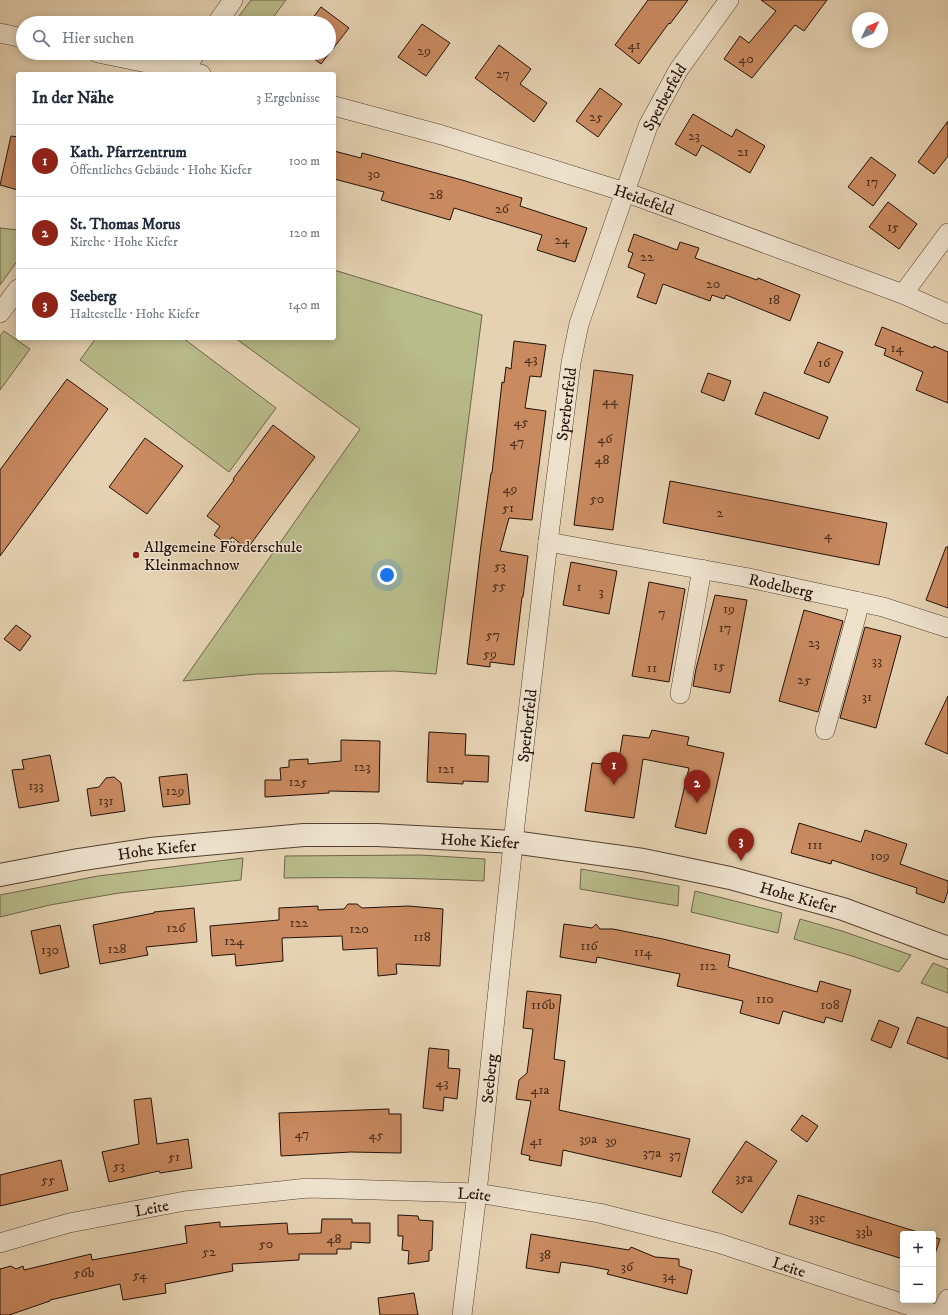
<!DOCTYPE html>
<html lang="de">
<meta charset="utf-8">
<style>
body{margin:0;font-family:"IM FELL DW Pica",serif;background:#f2f2f3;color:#1f2937}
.controls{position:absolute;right:12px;bottom:12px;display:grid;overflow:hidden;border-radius:4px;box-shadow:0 2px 10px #0003}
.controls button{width:36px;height:36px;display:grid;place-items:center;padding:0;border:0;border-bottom:1px solid #e0e1e3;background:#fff;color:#1f2937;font:20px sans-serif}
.compass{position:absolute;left:852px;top:12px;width:36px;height:36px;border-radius:50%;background:#fff;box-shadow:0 2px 10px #0003;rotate:46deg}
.you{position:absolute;left:387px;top:575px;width:14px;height:14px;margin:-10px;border:3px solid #fff;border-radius:50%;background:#1a73e8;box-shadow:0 0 0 6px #1a73e833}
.badge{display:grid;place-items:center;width:26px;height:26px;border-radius:50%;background:#8f2418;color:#fff;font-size:13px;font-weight:700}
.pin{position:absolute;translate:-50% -33px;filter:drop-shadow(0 1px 2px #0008)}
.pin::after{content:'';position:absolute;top:21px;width:14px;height:12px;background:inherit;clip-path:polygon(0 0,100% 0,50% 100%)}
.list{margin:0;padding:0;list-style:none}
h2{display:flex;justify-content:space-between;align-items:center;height:52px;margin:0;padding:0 16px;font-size:17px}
h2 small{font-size:13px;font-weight:400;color:#747a83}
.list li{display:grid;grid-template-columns:26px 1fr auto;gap:12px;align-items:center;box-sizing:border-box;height:72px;padding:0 16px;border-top:1px solid #e0e1e3}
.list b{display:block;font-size:15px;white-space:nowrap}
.list p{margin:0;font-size:13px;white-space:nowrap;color:#747a83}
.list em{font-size:13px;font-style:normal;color:#747a83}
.icon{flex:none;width:22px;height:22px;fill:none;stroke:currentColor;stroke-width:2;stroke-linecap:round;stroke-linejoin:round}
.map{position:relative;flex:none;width:948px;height:1315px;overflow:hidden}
.search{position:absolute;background:#fff;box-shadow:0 2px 10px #0003;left:16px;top:16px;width:320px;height:44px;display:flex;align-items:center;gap:10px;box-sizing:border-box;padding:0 14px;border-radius:22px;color:#747a83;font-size:15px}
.panel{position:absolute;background:#fff;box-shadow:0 2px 10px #0003;left:16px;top:72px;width:320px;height:268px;border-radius:4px}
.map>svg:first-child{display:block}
.green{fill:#b8bb8a;stroke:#6e6649}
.building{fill:#c98a60;stroke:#241108}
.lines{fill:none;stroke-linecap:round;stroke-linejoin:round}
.minor-casing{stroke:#544132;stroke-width:20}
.tertiary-casing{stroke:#544132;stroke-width:24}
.minor{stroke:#eee2cd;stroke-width:19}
.tertiary{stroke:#eee2cd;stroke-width:22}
.poi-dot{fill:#8f2418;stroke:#eee2cd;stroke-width:1.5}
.labels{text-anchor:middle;stroke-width:3;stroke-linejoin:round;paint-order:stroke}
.number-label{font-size:14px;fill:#4d2f1e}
.street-label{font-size:16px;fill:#241108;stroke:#eee2cd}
.poi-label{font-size:16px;fill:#241108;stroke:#eee2cd;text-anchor:start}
</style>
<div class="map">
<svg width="948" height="1315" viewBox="0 0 948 1315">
<rect width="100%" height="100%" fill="#e5d2b2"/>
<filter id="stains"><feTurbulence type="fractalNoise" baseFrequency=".005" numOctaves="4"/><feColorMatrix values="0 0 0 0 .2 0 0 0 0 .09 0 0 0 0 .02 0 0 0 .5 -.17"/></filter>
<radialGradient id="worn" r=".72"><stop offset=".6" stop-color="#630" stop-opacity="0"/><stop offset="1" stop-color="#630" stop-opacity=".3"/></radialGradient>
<g class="green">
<path d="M251,0H286L269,23H234Z"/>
<path d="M0,228L18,230V260L0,285Z"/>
<path d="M334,270L482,315L436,674L394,671L257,674L183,681L360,429L235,338H334Z"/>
<path d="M4,331L30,349L0,390V336Z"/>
<path d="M96,338H183L276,408L229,472L80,360Z"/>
<path d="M420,855L485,859L484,881C418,878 351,877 284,878L285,856Z"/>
<path d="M243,858L241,880L119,893L50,905L0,917V895L98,876Z"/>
<path d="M581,869L679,886L678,906L580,889Z"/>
<path d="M695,891L782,913L778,933L691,912Z"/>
<path d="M800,919L842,931L911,955L899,972L852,956L794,939Z"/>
<path d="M933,963L948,969V993L921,983Z"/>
</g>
<g class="building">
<path d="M648,0H688L670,24L669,23L639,64L615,45Z"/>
<path d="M761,0H827L804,31L795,25L752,78L724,59L740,36L749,43L776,11Z"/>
<path d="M321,7L349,28L321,64L306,53H329V23H309Z"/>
<path d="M422,24L450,43L426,76L398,57Z"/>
<path d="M499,45L531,69L520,84L547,103L534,122L475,78Z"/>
<path d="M600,88L622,104L598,137L576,121Z"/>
<path d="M693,114L732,137L736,129L765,146L750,173L702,145L696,156L675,144Z"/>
<path d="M948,121V156L934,174L918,162Z"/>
<path d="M11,136L18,137V190L0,185Z"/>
<path d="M334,151L361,158L362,153L462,180L522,198L520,206L587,228L575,262L537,250L542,235L454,208L450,220L381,200L384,192L334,179Z"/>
<path d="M871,157L896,175L873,206L848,187Z"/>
<path d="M888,202L917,224L899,249L869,227Z"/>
<path d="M634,234L677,250L680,242L699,248L695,258L757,280L758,278L800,295L790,321L726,295L724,299L712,295L710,301L663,284L656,304L637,297L645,274L628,267L633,253L628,251Z"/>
<path d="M882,327L933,348L934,346L948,352V403L916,390L923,372L884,355L886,349L875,345Z"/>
<path d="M514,341L546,345L541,377L530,376L525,408L546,411L532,520L509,518L500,551L528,556L523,597H522L514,665L490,662V667L467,664L481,545L491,473H492L502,382L504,383L506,367L511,369Z"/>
<path d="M818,342L843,352L829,383L804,373Z"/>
<path d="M594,370L633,375L613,530L574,525Z"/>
<path d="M708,373L731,381L724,401L701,392Z"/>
<path d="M67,379L108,409L0,556V470Z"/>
<path d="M764,392L828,417L819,439L755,414Z"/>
<path d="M273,425L315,457L247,549L232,537L227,544L214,535L220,526L207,516L234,480L233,479Z"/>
<path d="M145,438L183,466L147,514L109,487Z"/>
<path d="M670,481L887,523L879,565L663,523Z"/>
<path d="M946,547H948V608L926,600Z"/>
<path d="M571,562L617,571L609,614L563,605Z"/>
<path d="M649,582L685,589L669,682L632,676Z"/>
<path d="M715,595L747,600L730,693L693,686L696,669Z"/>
<path d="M804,610L843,621L818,712L779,701Z"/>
<path d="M16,625L31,636L20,651L4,639Z"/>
<path d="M865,627L901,636L876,728L840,718Z"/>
<path d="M948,696V754L925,744Z"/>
<path d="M652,730L689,737L687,745L724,753L706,834L675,827L689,768L643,759L634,818L585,811L592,763L618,765L623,735L649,738Z"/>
<path d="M429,732L466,734L465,755L489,756L488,782L463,781V784L427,782Z"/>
<path d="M341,740L380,741L379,792L329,791V793L265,797V780H281L280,768L289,767V760L308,759V764L341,761Z"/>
<path d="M50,755L59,801L19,808L12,770L24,769L22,760Z"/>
<path d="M187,774L190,804L163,807L159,777Z"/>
<path d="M114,777L121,783L125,811L91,816L87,789L99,787L106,778Z"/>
<path d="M799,823L861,842L865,830L907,844L900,864L948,881V891L944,903L916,893L917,888L832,860L831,864L791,853Z"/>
<path d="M348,904H357L362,908L408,906L443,909L440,966L396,964L397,974L378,976L377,948L343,950L342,936L282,938L283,961L236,966L235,954L212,956L210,926L279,920V908L318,906V910L344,909Z"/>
<path d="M194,908L197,942L146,947L148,955L100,964L93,925L154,913V912Z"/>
<path d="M564,924L592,928L596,924L600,929H613L663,939L730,955L728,967L817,992L820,981L851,990L842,1022L826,1017L824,1023L783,1011L779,1024L740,1013L743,1001L677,986L680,974L597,957L596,963L560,957Z"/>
<path d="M60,925L69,967L40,974L31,931Z"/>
<path d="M527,991L561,995L554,1059L565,1061L559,1110L690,1139L681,1177L563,1150L561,1166L529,1160L530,1156L521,1154L531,1101L516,1099L519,1080L527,1073L533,1029L523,1028Z"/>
<path d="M917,1017L948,1028V1059L907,1043Z"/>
<path d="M879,1020L899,1028L891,1048L871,1040Z"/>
<path d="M429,1048L449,1050L448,1068L460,1069L457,1099L444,1097L443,1111L423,1108Z"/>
<path d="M151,1098L157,1144L188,1139L192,1168L160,1173L159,1171L109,1182L102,1152L139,1144L134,1100Z"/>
<path d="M389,1109V1114H401V1153L351,1152L281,1156L279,1113Z"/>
<path d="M802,1115L818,1126L807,1142L791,1130Z"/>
<path d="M746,1141L777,1161L742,1213L712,1192Z"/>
<path d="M61,1160L68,1190L0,1206V1175Z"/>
<path d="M798,1195L892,1224L924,1234H903V1259L789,1224Z"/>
<path d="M398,1215L418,1216L419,1220L433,1221L432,1250L429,1251V1261L408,1264L409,1251L402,1250L403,1236H398Z"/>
<path d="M322,1219H352V1223H370V1243L351,1242V1249H337V1254H299V1260L232,1264L233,1271L165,1284L166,1293L123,1300L120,1284L50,1300V1301L9,1315H0V1269L11,1266L16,1269L23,1266L24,1270L91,1254L92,1260L187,1243L185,1226L220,1222V1227L287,1223L288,1234L321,1233Z"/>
<path d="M531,1234L629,1250L631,1247L655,1257L679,1259V1266L692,1270L687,1294L607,1274L609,1270L589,1266L561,1262L559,1273L526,1268Z"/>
<path d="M933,1237L940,1239L933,1260Z"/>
<path d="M414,1293L418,1315H380L378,1298Z"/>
</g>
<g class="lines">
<g class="minor-casing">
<g id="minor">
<path d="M217,23L233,0"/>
<path d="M0,33L23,38"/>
<path d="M98,53L201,74"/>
<path d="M181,74L196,53"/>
<path id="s1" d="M334,106L442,135L625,192L903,294L948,314"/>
<path d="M903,294L948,233"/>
<path d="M0,313L18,289"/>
<path id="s2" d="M548,542L744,577L883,607L948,628"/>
<path d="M680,694L702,569"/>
<path d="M825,730L860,602"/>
<path id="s3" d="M0,1243L69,1223L185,1201L308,1188L477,1193L599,1213L718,1243L938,1315"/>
<path id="s4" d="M462,1315L477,1193L516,815L548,542L571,363L579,324L648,126L679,69L729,0"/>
<path d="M940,1315L948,1299"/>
</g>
</g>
<g class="tertiary-casing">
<g id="tertiary">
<path id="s5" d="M0,875L78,860L150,849L304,835H377L513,842L643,860L730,878L843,909L948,948"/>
</g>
</g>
<use href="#minor" class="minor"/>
<use href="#tertiary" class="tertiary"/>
</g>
<circle class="poi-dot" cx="136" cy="555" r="4"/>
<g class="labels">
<g class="number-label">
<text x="634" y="49">41</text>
<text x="424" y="55">29</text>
<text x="746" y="63">40</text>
<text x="503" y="78">27</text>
<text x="596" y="121">25</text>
<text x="694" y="140">23</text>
<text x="743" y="156">21</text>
<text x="374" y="178">30</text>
<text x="872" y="186">17</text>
<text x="436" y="199">28</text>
<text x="502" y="213">26</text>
<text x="893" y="231">15</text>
<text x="562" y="244">24</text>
<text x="647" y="261">22</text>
<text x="713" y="288">20</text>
<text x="774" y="304">18</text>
<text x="897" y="352">14</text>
<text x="531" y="363">43</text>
<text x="824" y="367">16</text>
<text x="610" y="405">44</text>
<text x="521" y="426">45</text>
<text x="605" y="443">46</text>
<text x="517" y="446">47</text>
<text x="602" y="464">48</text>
<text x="510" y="493">49</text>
<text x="597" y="503">50</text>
<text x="508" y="512">51</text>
<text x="720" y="517">2</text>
<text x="828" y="539">4</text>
<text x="500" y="570">53</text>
<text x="499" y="590">55</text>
<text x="579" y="591">1</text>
<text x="601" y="596">3</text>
<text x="729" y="613">19</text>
<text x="662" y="617">7</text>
<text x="725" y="632">17</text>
<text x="493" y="639">57</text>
<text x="814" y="647">23</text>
<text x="490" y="658">59</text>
<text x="877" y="665">33</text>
<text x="719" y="670">15</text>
<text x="652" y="672">11</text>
<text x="804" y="684">25</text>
<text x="867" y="701">31</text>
<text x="362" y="771">123</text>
<text x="446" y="773">121</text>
<text x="298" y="786">125</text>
<text x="36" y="790">133</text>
<text x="175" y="795">129</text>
<text x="106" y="805">131</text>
<text x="815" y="849">111</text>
<text x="880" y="860">109</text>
<text x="299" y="927">122</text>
<text x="176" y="932">126</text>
<text x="359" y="933">120</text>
<text x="422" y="941">118</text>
<text x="234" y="945">124</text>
<text x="589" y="950">116</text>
<text x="117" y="953">128</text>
<text x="50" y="954">130</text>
<text x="643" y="956">114</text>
<text x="708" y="970">112</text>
<text x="765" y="1003">110</text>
<text x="543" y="1009">116b</text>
<text x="830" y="1009">108</text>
<text x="442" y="1087">43</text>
<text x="540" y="1094">41a</text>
<text x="302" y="1138">47</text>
<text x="376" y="1139">45</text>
<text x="588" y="1143">39a</text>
<text x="536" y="1145">41</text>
<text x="611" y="1145">39</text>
<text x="652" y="1157">37a</text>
<text x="675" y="1159">37</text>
<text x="174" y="1161">51</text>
<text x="119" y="1170">53</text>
<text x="744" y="1182">35a</text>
<text x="48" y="1184">55</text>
<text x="817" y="1222">33c</text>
<text x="864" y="1236">33b</text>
<text x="334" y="1243">48</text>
<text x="266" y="1248">50</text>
<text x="209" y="1256">52</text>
<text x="545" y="1259">38</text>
<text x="627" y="1271">36</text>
<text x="84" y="1277">56b</text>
<text x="140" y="1279">54</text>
<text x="669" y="1280">34</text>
</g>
<g class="street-label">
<text dy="6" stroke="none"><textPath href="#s4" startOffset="1241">Sperberfeld</textPath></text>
<text dy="6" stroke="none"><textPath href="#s1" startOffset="324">Heidefeld</textPath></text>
<text dy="6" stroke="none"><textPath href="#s4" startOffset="917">Sperberfeld</textPath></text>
<text dy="6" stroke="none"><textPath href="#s2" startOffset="237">Rodelberg</textPath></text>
<text dy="6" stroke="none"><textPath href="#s4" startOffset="593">Sperberfeld</textPath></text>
<text dy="6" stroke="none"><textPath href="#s5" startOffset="483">Hohe Kiefer</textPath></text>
<text dy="6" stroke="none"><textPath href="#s5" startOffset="159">Hohe Kiefer</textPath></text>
<text dy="6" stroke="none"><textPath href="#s5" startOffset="807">Hohe Kiefer</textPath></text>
<text dy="6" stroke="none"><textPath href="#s4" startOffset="238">Seeberg</textPath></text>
<text dy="6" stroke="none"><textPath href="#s3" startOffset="480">Leite</textPath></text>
<text dy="6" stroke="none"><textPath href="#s3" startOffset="156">Leite</textPath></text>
<text dy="6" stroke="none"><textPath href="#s3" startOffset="804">Leite</textPath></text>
</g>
<g class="poi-label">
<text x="144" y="552">Allgemeine Förderschule<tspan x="144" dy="18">Kleinmachnow</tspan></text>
</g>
</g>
<rect width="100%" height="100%" filter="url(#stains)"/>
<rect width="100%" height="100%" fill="url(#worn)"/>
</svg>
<div class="controls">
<button>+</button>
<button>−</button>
</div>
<svg class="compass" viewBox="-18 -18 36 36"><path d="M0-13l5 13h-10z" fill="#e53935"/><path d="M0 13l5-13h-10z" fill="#747a83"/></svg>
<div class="you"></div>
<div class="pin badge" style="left:614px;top:785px">1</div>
<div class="pin badge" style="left:697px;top:803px">2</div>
<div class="pin badge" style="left:741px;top:861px">3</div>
<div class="search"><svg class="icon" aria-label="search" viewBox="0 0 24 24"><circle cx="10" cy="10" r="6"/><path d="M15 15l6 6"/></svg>Hier suchen</div>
<section class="panel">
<h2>In der Nähe<small>3 Ergebnisse</small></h2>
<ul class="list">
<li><span class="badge">1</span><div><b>Kath. Pfarrzentrum</b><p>Öffentliches Gebäude · Hohe Kiefer</p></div><em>100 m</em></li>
<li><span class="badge">2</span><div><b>St. Thomas Morus</b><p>Kirche · Hohe Kiefer</p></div><em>120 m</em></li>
<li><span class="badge">3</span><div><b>Seeberg</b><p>Haltestelle · Hohe Kiefer</p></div><em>140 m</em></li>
</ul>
</section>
</div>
